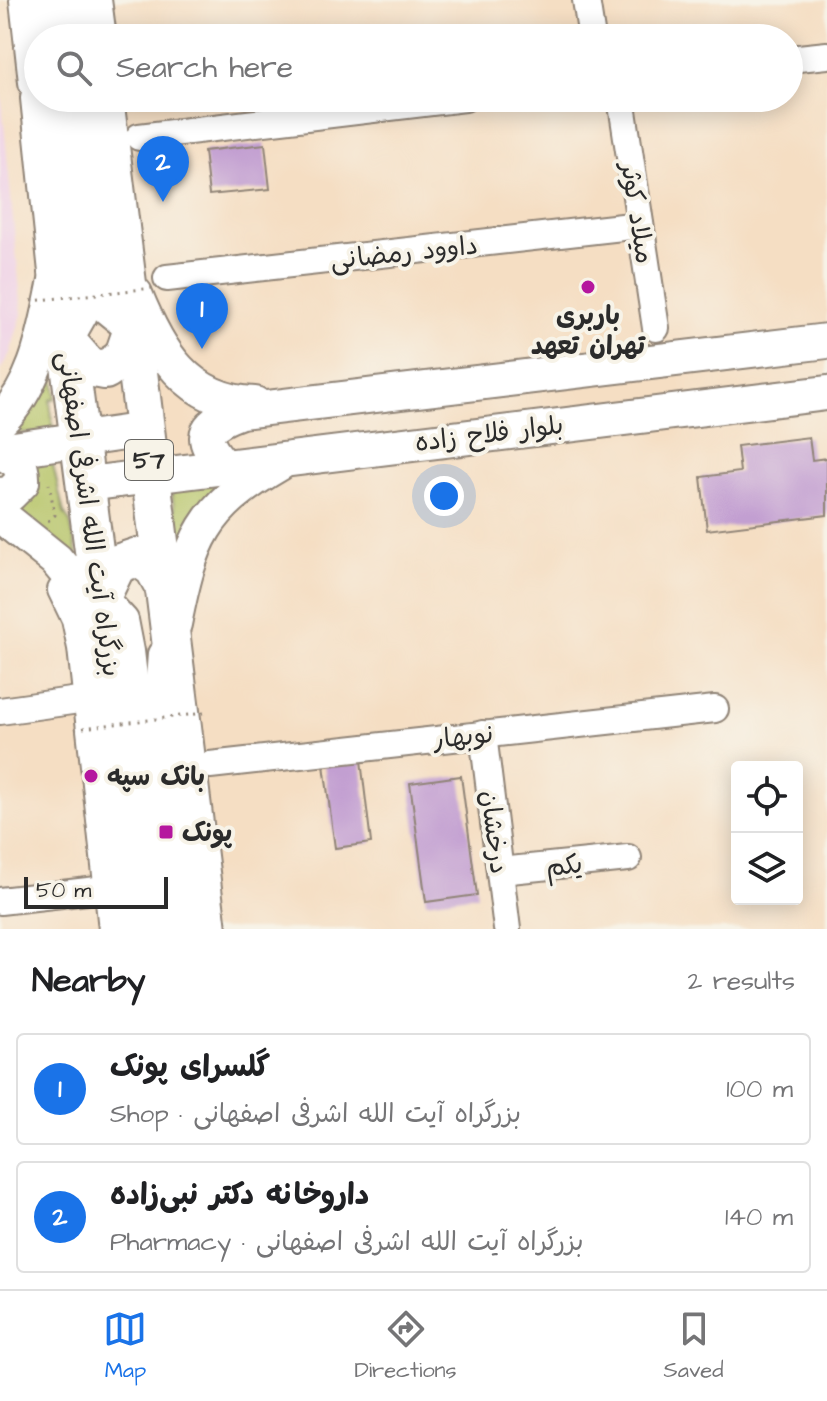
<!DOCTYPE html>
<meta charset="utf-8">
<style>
body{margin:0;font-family:"Architects Daughter","Playpen Sans Arabic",sans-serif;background:#f2f2f2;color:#202124}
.controls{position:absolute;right:24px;bottom:24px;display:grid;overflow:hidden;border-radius:8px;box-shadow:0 4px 20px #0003}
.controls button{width:72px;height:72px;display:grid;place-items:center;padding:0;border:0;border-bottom:2px solid #e0e0e0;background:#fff;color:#202124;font:40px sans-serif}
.scale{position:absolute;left:24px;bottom:20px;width:144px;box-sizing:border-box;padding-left:8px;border:4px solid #2b2b2b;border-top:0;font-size:22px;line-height:28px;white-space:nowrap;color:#2b2b2b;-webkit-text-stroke:6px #f7f3e8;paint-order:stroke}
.you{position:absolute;left:444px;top:496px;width:28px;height:28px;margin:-20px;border:6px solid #fff;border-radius:50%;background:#1a73e8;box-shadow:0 0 0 12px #1a73e833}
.badge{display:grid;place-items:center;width:52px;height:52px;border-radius:50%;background:#1a73e8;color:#fff;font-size:26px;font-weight:700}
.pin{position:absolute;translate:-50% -66px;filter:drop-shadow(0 2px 4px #0008)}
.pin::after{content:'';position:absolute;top:42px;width:28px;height:24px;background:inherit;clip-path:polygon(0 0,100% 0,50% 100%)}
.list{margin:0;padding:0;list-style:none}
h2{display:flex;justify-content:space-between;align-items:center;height:104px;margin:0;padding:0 32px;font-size:34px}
h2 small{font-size:26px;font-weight:400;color:#757577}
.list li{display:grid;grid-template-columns:52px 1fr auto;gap:24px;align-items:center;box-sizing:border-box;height:112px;margin:0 16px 16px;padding:0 16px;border:2px solid #e0e0e0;border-radius:8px}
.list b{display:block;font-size:30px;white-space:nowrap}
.list p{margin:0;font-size:26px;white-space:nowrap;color:#757577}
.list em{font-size:26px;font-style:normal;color:#757577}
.icon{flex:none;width:44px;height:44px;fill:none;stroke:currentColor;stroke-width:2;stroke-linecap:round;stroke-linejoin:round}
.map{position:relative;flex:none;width:827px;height:929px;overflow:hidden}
.search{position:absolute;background:#fff;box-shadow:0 4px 20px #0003;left:24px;right:24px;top:24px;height:88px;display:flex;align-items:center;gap:20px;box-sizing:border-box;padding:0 28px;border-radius:44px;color:#757577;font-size:30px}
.sheet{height:360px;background:#fff}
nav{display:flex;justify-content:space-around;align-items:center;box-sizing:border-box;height:112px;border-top:2px solid #e0e0e0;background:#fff;font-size:22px;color:#757577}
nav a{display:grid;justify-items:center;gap:4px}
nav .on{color:#1a73e8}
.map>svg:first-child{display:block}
.built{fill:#efd0e7}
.green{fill:#b4c264;stroke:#707648;stroke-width:2}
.building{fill:#c29fd1}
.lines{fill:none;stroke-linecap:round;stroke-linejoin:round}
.minor-casing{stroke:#908477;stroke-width:30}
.major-casing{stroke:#908477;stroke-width:38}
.highway-casing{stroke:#908477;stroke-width:42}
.path{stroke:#908477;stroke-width:3;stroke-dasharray:2 6;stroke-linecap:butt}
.minor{stroke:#fff;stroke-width:26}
.major{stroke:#fff;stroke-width:34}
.highway{stroke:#fff;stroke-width:38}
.path-bridge{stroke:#908477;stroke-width:3;stroke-dasharray:2 6;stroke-linecap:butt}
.poi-dot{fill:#b5179e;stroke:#f7f3e8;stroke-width:3}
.labels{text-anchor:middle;stroke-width:8;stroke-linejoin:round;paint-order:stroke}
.shield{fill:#f7f3e8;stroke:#686764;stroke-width:2}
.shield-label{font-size:24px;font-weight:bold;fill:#2b2b2b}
.street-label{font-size:26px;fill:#2b2b2b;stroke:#f7f3e8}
.poi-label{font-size:26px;font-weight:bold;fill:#2b2b2b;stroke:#f7f3e8;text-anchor:start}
</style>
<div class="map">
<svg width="827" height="929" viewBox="0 0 827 929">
<rect width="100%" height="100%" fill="#f7f3e8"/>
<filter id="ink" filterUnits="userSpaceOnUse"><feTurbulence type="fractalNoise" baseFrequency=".0125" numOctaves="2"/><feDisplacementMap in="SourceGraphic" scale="16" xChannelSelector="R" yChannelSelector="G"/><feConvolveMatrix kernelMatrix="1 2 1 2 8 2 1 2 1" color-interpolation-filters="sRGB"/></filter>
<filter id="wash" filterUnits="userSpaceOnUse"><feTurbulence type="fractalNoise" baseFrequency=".006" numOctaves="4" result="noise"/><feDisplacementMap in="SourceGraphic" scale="32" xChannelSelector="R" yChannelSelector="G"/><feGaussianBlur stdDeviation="1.8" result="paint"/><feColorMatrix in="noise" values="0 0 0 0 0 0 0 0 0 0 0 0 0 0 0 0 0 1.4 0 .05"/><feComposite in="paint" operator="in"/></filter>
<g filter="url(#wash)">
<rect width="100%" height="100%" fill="#f5dec3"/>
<path class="built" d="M0,82L22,314L10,353L0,371Z"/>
<g class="green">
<path d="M50,337L56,398L50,400L53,431L0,434Z"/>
<path d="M52,461L64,513L70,522L87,599L8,509L34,467Z"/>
<path d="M236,479L183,554L169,520L177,522L171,490Z"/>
</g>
<g id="blocks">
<g class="building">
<path d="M265,144L270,189L209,195L204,151Z"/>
<path d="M809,437L812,460L827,458V515L707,530L701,477L740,472L737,446Z"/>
<path d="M360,752L371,843L335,848L323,757Z"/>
<path d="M461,776L477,895L426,902L410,783Z"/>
</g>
</g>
</g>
<g filter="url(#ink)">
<use href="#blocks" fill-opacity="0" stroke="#908477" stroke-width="2"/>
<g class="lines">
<g class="minor-casing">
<g id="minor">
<path d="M52,0L56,38"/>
<path d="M72,0L76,38"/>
<path d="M586,0L592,38"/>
<path d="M789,59L827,55"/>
<path d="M64,98L84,315L68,343"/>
<path d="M82,98L106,311L132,332"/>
<path d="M621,98L656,328"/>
<path d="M139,137L465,98"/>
<path d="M167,278L640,225"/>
<path d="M61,590L75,619L81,648L112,929"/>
<path d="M102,595L125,620L131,651L163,929"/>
<path d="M161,654L157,706L184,929"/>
<path d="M0,711L86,699"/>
<path d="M483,734L507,929"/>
<path d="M210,765L715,709"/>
<path d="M500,871L628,858"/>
<path d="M0,901L106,889"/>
</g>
</g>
<g class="major-casing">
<g id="major">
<path d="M135,294C158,351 187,402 255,404"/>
<path d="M0,421C38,384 45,331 56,281"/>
<path d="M0,451L145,430"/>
<path d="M0,452C17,459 23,464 22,482L10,494L0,495"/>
<path d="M223,465C194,435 207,423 241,411L827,341"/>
<path d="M87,484L827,393"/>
<path d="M0,515L56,560L71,578L102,635"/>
<path d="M174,624C191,539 202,508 280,463"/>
</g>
</g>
<g class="highway-casing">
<g id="highway">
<path d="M29,0L38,82"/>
<path d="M92,0L97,38"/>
<path d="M40,98L58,272L143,929"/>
<path d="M104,98L207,929"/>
<path d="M68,343L89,367L105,370L123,358L132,332"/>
<path d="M102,595L117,564L138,557L154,568L165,588"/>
</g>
</g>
<path class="path" d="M48,521L55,515L49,484"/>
<use href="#minor" class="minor"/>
<use href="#major" class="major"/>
<use href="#highway" class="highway"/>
<g class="path-bridge">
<path d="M31,301L153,288"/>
<path d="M75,729L204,713"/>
</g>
</g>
</g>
<g class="poi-dot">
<circle cx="588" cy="287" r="8"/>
<circle cx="91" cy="776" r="8"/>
<rect x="158" y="824" width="16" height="16" rx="4"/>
</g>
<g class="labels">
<rect class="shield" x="125" y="440" width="48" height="40" rx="6"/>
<g class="shield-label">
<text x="149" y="468">57</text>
</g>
<g class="street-label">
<text transform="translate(638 213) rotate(81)" y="9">میلاد کوثر</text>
<text transform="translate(404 252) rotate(-6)" y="9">داوود رمضانی</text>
<text transform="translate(489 433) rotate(-7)" y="9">بلوار فلاح زاده</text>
<text transform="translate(90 514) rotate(82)" y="9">بزرگراه آیت الله اشرفی اصفهانی</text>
<text transform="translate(463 736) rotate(-6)" y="9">نوبهار</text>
<text transform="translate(495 832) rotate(83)" y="9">درخشان</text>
<text transform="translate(564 865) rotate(-6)" y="9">یکم</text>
</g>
<g class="poi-label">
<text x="588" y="324" text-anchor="middle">باربری<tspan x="588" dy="30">تهران تعهد</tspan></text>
<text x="107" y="785">بانک سپه</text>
<text x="182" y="841">پونک</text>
</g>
</g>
</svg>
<div class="controls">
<button><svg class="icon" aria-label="locate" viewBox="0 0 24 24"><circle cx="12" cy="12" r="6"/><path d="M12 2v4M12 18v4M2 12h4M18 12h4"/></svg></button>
<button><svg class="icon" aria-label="layers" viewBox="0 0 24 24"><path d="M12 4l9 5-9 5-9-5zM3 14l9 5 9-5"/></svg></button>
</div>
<div class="scale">50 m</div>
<div class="you"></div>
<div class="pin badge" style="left:202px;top:349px">1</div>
<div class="pin badge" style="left:163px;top:202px">2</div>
<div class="search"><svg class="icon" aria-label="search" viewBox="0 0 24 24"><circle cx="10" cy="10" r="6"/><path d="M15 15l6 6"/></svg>Search here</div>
</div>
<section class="sheet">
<h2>Nearby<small>2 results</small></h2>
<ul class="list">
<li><span class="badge">1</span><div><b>گلسرای پونک</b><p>Shop · بزرگراه آیت الله اشرفی اصفهانی</p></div><em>100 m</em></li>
<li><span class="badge">2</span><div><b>داروخانه دکتر نبی‌زاده</b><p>Pharmacy · بزرگراه آیت الله اشرفی اصفهانی</p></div><em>140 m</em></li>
</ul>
</section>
<nav>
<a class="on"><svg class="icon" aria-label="map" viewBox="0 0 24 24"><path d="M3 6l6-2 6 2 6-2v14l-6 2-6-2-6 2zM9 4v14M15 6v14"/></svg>Map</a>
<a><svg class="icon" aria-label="directions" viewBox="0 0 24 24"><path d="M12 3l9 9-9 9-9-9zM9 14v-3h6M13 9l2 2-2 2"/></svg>Directions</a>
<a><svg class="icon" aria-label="saved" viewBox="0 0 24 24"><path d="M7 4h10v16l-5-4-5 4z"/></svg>Saved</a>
</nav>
